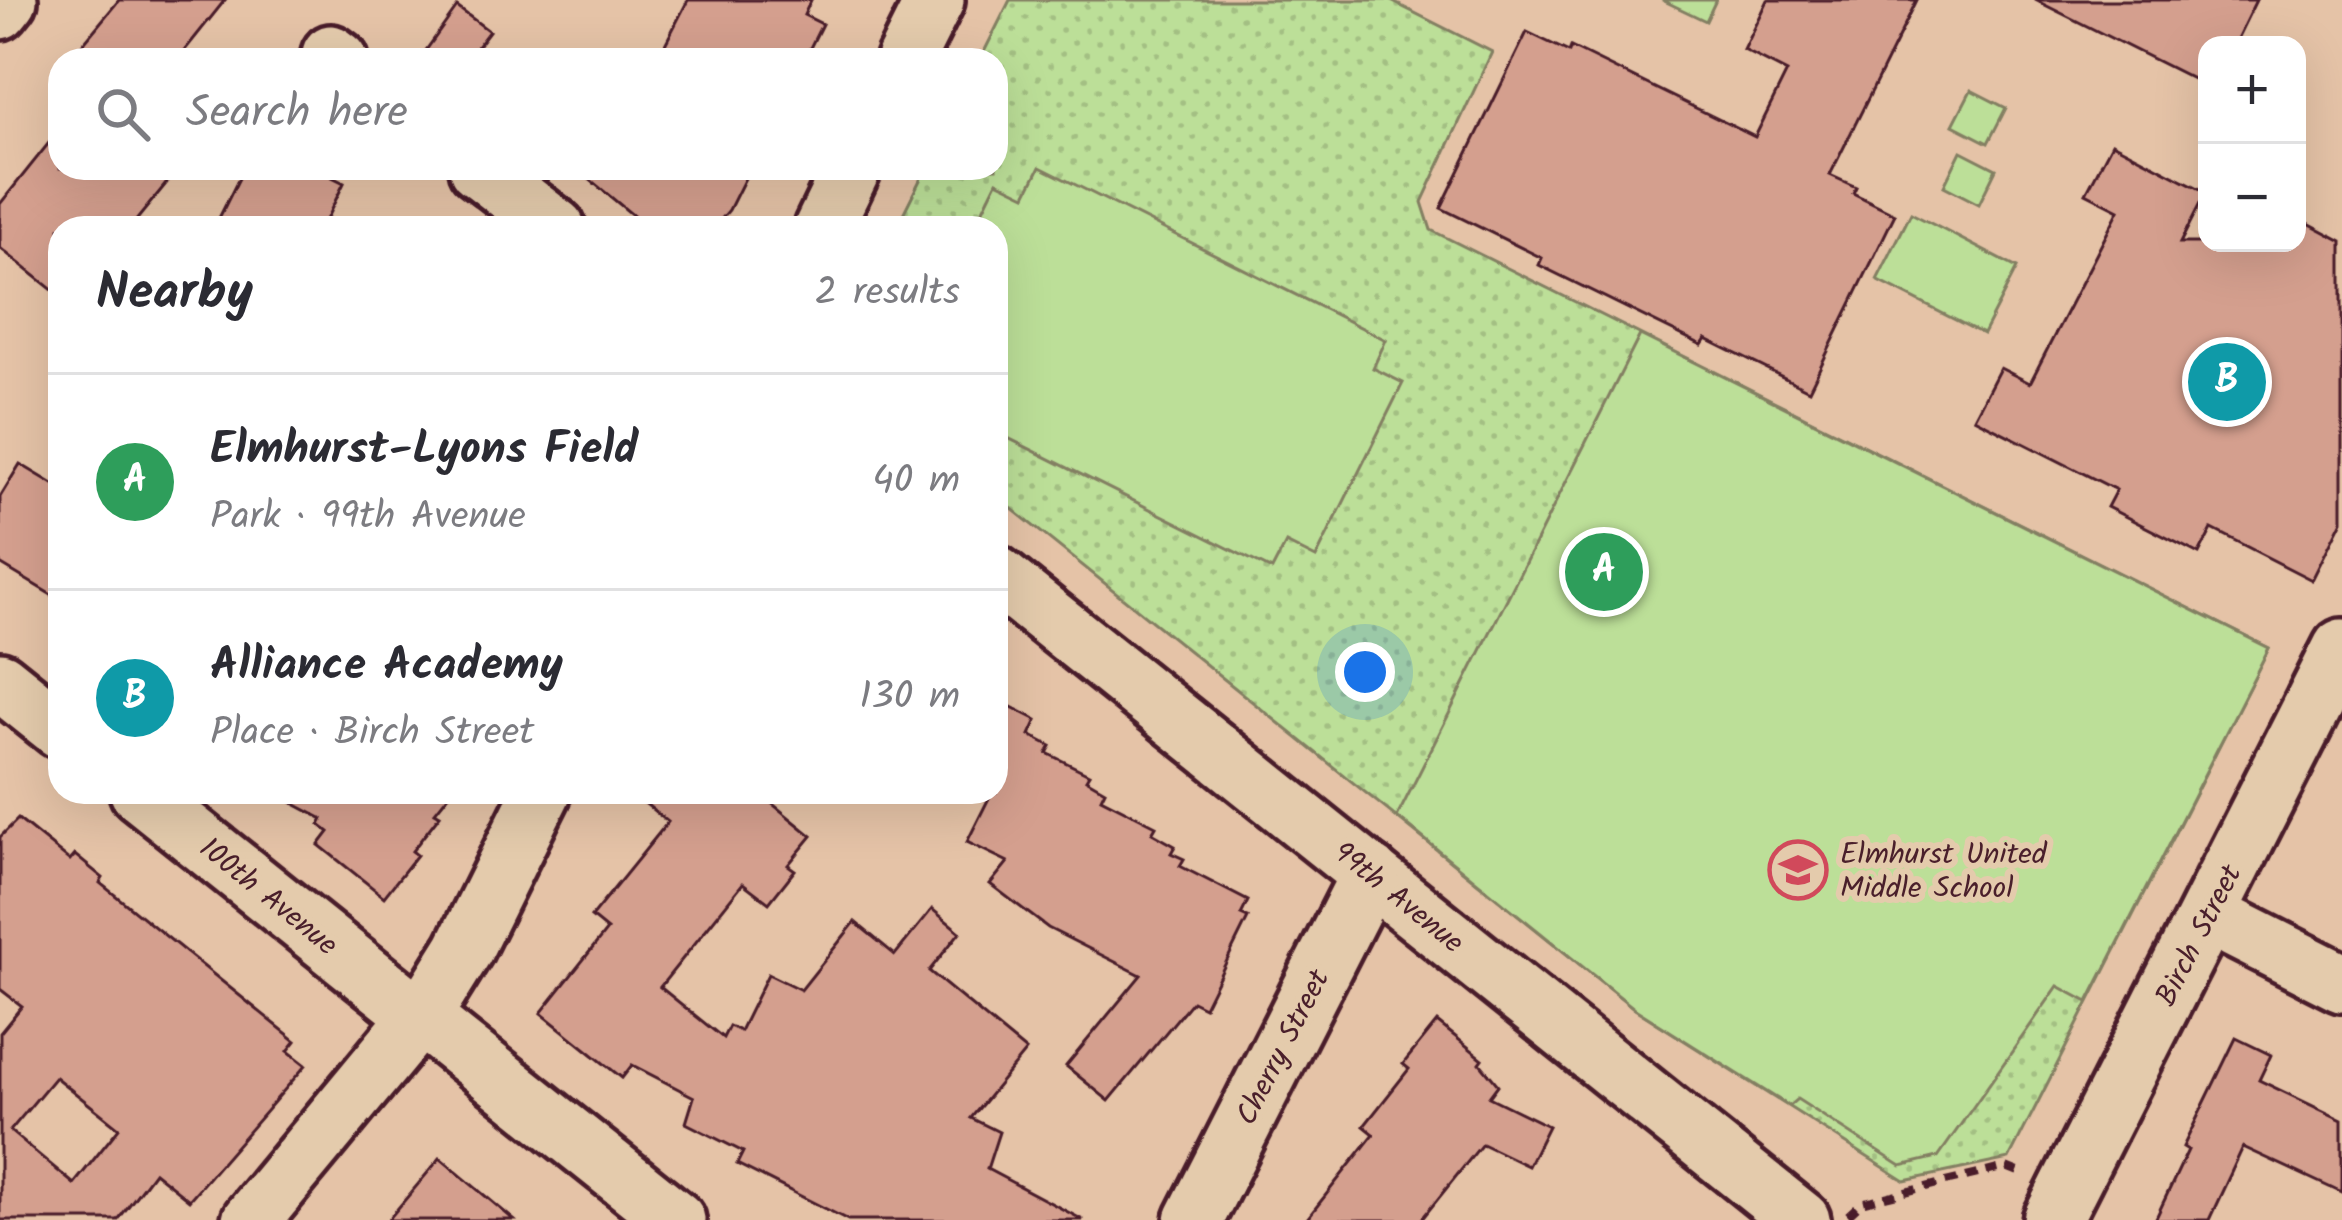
<!DOCTYPE html>
<meta charset="utf-8">
<style>
body{margin:0;font-family:Kalam,sans-serif;background:#f7f7f7;color:#2b2b33}
.controls{position:absolute;right:36px;top:36px;display:grid;overflow:hidden;border-radius:24px;box-shadow:0 12px 48px #0002}
.controls button{width:108px;height:108px;display:grid;place-items:center;padding:0;border:0;border-bottom:3px solid #e1e1e2;background:#fff;color:#2b2b33;font:60px sans-serif}
.you{position:absolute;left:1365px;top:672px;width:42px;height:42px;margin:-30px;border:9px solid #fff;border-radius:50%;background:#1a73e8;box-shadow:0 0 0 18px #1a73e833}
.badge{display:grid;place-items:center;width:78px;height:78px;border-radius:50%;background:#d1495b;color:#fff;font-size:39px;font-weight:700}
.pin{position:absolute;translate:-50% -50%;border:6px solid #fff;box-shadow:0 3px 12px #0006}
.list{margin:0;padding:0;list-style:none}
h2{display:flex;justify-content:space-between;align-items:center;height:156px;margin:0;padding:0 48px;font-size:51px}
h2 small{font-size:39px;font-weight:400;color:#7c7c81}
.list li{display:grid;grid-template-columns:78px 1fr auto;gap:36px;align-items:center;box-sizing:border-box;height:216px;padding:0 48px;border-top:3px solid #e1e1e2}
.list b{display:block;font-size:45px;white-space:nowrap}
.list p{margin:0;font-size:39px;white-space:nowrap;color:#7c7c81}
.list em{font-size:39px;font-style:normal;color:#7c7c81}
.icon{flex:none;width:66px;height:66px;fill:none;stroke:currentColor;stroke-width:2;stroke-linecap:round;stroke-linejoin:round}
.map{position:relative;flex:none;width:2342px;height:1220px;overflow:hidden}
.search{position:absolute;background:#fff;box-shadow:0 12px 48px #0002;left:48px;top:48px;width:960px;height:132px;display:flex;align-items:center;gap:30px;box-sizing:border-box;padding:0 42px;border-radius:36px;color:#7c7c81;font-size:45px}
.panel{position:absolute;background:#fff;box-shadow:0 12px 48px #0002;left:48px;top:216px;width:960px;height:588px;border-radius:36px}
.map>svg:first-child{display:block}
.park{fill:url(#park-dots);stroke:#837f62;stroke-width:3}
.pitch{fill:#bcdf98;stroke:#837f62;stroke-width:3}
.building{fill:#d49f8e;stroke:#4a1f2b;stroke-width:3;fill-rule:evenodd}
.lines{fill:none;stroke-linecap:round;stroke-linejoin:round}
.minor-casing{stroke:#4a1f2b;stroke-width:66}
.path{stroke:#4a1f2b;stroke-width:8;stroke-dasharray:12 9;stroke-linecap:butt}
.minor{stroke:#e4cbac;stroke-width:57}
.labels{text-anchor:middle;stroke-width:12;stroke-linejoin:round;paint-order:stroke}
.poi-label{font-size:30px;fill:#4a1f2b;stroke:#e4cbac;text-anchor:start}
.street-label{font-size:30px;fill:#4a1f2b;stroke:#e4cbac}
</style>
<div class="map">
<svg width="2342" height="1220" viewBox="0 0 2342 1220">
<defs>
<pattern id="park-dots" width="8" height="8" patternUnits="userSpaceOnUse" patternTransform="scale(3)"><rect width="8" height="8" fill="#bcdf98"/><path d="M2 2h.1M6 6h.1" fill="none" stroke="#a3bf83" stroke-width="1.8" stroke-linecap="round"/></pattern>
</defs>
<rect width="100%" height="100%" fill="#e5c3a7"/>
<filter id="ink" filterUnits="userSpaceOnUse"><feTurbulence type="fractalNoise" baseFrequency=".00833" numOctaves="2"/><feDisplacementMap in="SourceGraphic" scale="24" xChannelSelector="R" yChannelSelector="G"/><feConvolveMatrix kernelMatrix="1 2 1 2 8 2 1 2 1" color-interpolation-filters="sRGB"/></filter>
<g filter="url(#ink)">
<path class="park" d="M1010,0H1389L1492,52L1422,202L1431,230L2269,648L2009,1159L1905,1181L1635,1009L996,496V228H896L926,168H996V60H980Z"/>
<g class="pitch">
<path d="M1662,0H1716L1706,21Z"/>
<path d="M1971,90L2006,108L1988,143L1953,125Z"/>
<path d="M1961,151L1996,169L1979,204L1944,186Z"/>
<path d="M1040,167L1386,340L1373,368L1403,383L1316,558L1286,543L1272,570L996,432V228H974L997,181L1026,195Z"/>
<path d="M1911,213L2017,268L1983,334L1877,280Z"/>
<path d="M1640,335L2269,648L2088,1002L2058,986L1938,1157L1901,1166L1797,1099L1789,1106L1635,1009L1397,817Z"/>
</g>
<g class="building">
<path d="M119,0H225L177,60H101L81,46Z"/>
<path d="M688,0H811L804,15L822,24L804,60H657Z"/>
<path d="M1768,0H1917L1830,175L1856,187L1853,193L1895,214L1809,390L1706,339L1702,345L1539,265L1542,258L1441,208L1527,32L1569,52L1571,47L1755,137L1787,72L1744,50Z"/>
<path d="M2035,0H2256L2234,45H2207V86Z"/>
<path d="M457,7L489,31L467,60H419Z"/>
<path d="M60,129V168H179L130,228H60V296L0,248V204Z"/>
<path d="M2112,143L2206,192L2180,243H2297V217L2342,241V520L2312,580L2212,529L2199,554L2107,507L2116,490L1974,418L2000,368L2030,383L2119,210L2086,193Z"/>
<path d="M244,168H314L344,183L322,228H214Z"/>
<path d="M576,168H750L729,210L714,228H648Z"/>
<path d="M20,464L60,488V600L0,564V497Z"/>
<path d="M996,699L1037,720L1030,735L1051,746L1047,753L1089,774L1086,779L1105,790L1101,798L1156,826L1152,833L1175,846L1171,853L1184,859L1180,866L1248,901L1241,915L1248,918L1204,1007L1192,1001L1109,1101L1066,1066L1141,975L1048,928L990,884L1008,862L967,842L992,792H996Z"/>
<path d="M272,792H451L435,812L440,815L412,851L417,855L384,897L319,845L329,832L320,825L323,819Z"/>
<path d="M631,792H758L812,836L788,865L795,870L769,903L743,883L660,987L723,1038L729,1026L740,1031L768,974L801,990L855,922L895,955L932,909L960,932L929,971L1026,1051L971,1118L999,1132L987,1169L1083,1220H848L737,1164L743,1152L686,1123L694,1097L632,1065L622,1078L541,1013L607,930L591,917L668,822Z"/>
<path d="M18,819L70,861L75,855L103,878L100,883L296,1041L288,1051L306,1065L189,1200L154,1172L118,1220H0V1033L22,1006L0,989V837ZM55,1077L119,1128L74,1184L10,1131Z"/>
<path d="M1437,1022L1483,1059L1480,1063L1498,1085L1489,1097L1548,1126L1528,1166L1482,1144L1421,1220H1306L1374,1134L1364,1126L1409,1069L1403,1064Z"/>
<path d="M2236,1038L2271,1055L2259,1080L2342,1120V1193L2243,1147L2209,1220H2155L2188,1150L2183,1147Z"/>
<path d="M440,1158L514,1220H388Z"/>
</g>
<g class="lines">
<g class="minor-casing">
<g id="minor">
<path d="M0,10L8,0"/>
<path d="M331,54L339,60"/>
<path d="M905,60L935,0"/>
<path d="M478,168L556,228"/>
<path d="M823,228L852,168"/>
<path d="M996,575L1801,1220"/>
<path d="M0,681L60,729"/>
<path d="M139,792L399,1000"/>
<path d="M2208,915L2342,983"/>
<path d="M436,994L464,949L542,792"/>
<path d="M439,1031L676,1220"/>
<path d="M251,1220L405,1034"/>
<path d="M1194,1220L1370,874"/>
<path d="M2052,1220L2342,648"/>
</g>
</g>
<path class="path" d="M1848,1215L1861,1203L2006,1167L2021,1173"/>
<use href="#minor" class="minor"/>
</g>
</g>
<defs>
<g id="school-ring" transform="scale(3)"><circle r="9.5" fill="#e4cbac" stroke="#d1495b" stroke-width="1.5"/><path d="M0-5L7-2L0 1L-7-2ZM-4 1L0 2.5L4 1V4Q0 6-4 4Z" fill="#d1495b"/></g>
</defs>
<g fill-rule="evenodd">
<use href="#school-ring" x="1798" y="870"/>
</g>
<g class="labels">
<g class="poi-label">
<text x="1840" y="863">Elmhurst United<tspan x="1840" dy="34">Middle School</tspan></text>
</g>
<g class="street-label">
<text transform="translate(269 896) rotate(39)" y="10">100th Avenue</text>
<text transform="translate(1399 897) rotate(39)" y="10">99th Avenue</text>
<text transform="translate(2198 935) rotate(-63)" y="10">Birch Street</text>
<text transform="translate(1282 1047) rotate(-63)" y="10">Cherry Street</text>
</g>
</g>
</svg>
<div class="controls">
<button>+</button>
<button>−</button>
</div>
<div class="you"></div>
<div class="pin badge" style="left:1604px;top:572px;background:#2e9e5b">A</div>
<div class="pin badge" style="left:2227px;top:382px;background:#0f9aa8">B</div>
<div class="search"><svg class="icon" aria-label="search" viewBox="0 0 24 24"><circle cx="10" cy="10" r="6"/><path d="M15 15l6 6"/></svg>Search here</div>
<section class="panel">
<h2>Nearby<small>2 results</small></h2>
<ul class="list">
<li><span class="badge" style="background:#2e9e5b">A</span><div><b>Elmhurst-Lyons Field</b><p>Park · 99th Avenue</p></div><em>40 m</em></li>
<li><span class="badge" style="background:#0f9aa8">B</span><div><b>Alliance Academy</b><p>Place · Birch Street</p></div><em>130 m</em></li>
</ul>
</section>
</div>
